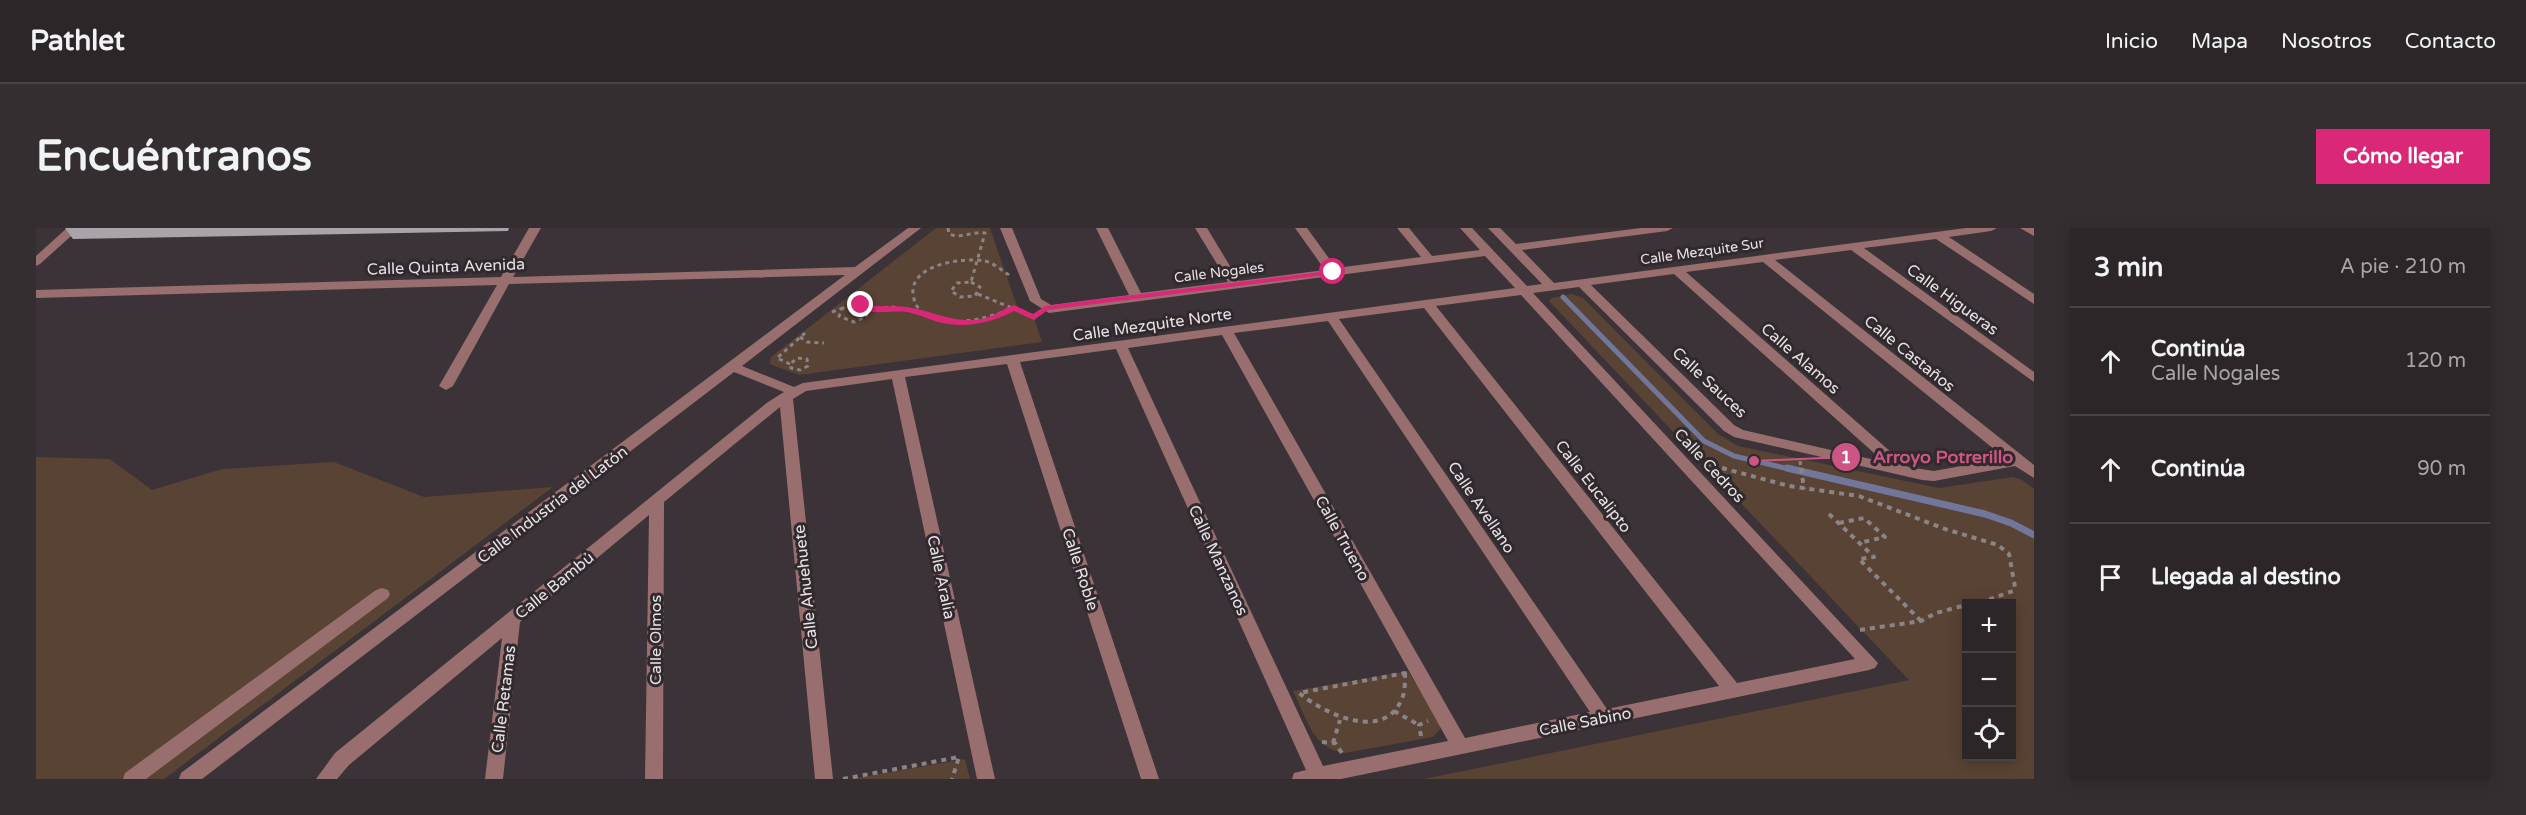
<!DOCTYPE html>
<html lang="es">
<meta charset="utf-8">
<style>
body{margin:0;font-family:"Varela Round",sans-serif;background:#342e31;color:#f1f3f6}
.controls{position:absolute;right:18px;bottom:18px;display:grid;overflow:hidden;border-radius:0px;box-shadow:0 3px 15px #0003}
.controls button{width:54px;height:54px;display:grid;place-items:center;padding:0;border:0;border-bottom:2px solid #484346;background:#2c2629;color:#f1f3f6;font:30px sans-serif}
.stop{position:absolute;width:18px;height:18px;margin:-14px;border:4px solid #db2777;border-radius:50%;background:#fff}
.stop.end{background:#db2777;border-color:#fff;box-shadow:0 2px 6px #0008}
.list{margin:0;padding:0;list-style:none}
h2{display:flex;justify-content:space-between;align-items:center;height:78px;margin:0;padding:0 24px;font-size:26px}
h2 small{font-size:20px;font-weight:400;color:#a6a5a8}
.list li{display:grid;grid-template-columns:39px 1fr auto;gap:18px;align-items:center;box-sizing:border-box;height:108px;padding:0 24px;border-top:2px solid #484346}
.list b{display:block;font-size:22px;white-space:nowrap}
.list p{margin:0;font-size:20px;white-space:nowrap;color:#a6a5a8}
.list em{font-size:20px;font-style:normal;color:#a6a5a8}
.icon{flex:none;width:33px;height:33px;fill:none;stroke:currentColor;stroke-width:2;stroke-linecap:round;stroke-linejoin:round}
.map{position:relative;flex:none;width:1998px;height:551px;overflow:hidden;border-radius:0px}
header{display:flex;align-items:center;gap:36px;box-sizing:border-box;height:84px;padding:0 30px;background:#2c2629;border-bottom:2px solid #484346}
header strong{font-size:28px}
nav{display:flex;gap:33px;margin-inline-start:auto;font-size:21px}
.intro{display:flex;align-items:center;justify-content:space-between;box-sizing:border-box;height:144px;padding:0 36px}
h1{margin:0;font-size:42px}
.button{padding:15px 27px;border-radius:0px;background:#db2777;color:#fff;font-size:21px;font-weight:700}
main{display:flex;gap:36px;padding:0 36px}
aside{flex:1;background:#2c2629;border-radius:0px;box-shadow:0 3px 15px #0003}
.map>svg:first-child{display:block}
.green{fill:#594334;fill-rule:evenodd}
.lines{fill:none;stroke-linecap:round;stroke-linejoin:round}
.stream-far1{stroke:#71779b;stroke-width:5}
.stream{stroke:#71779b;stroke-width:7}
.path-far1{stroke:#8b8487;stroke-width:3;stroke-dasharray:4 4;stroke-linecap:butt}
.path{stroke:#8b8487;stroke-width:4;stroke-dasharray:5 5;stroke-linecap:butt}
.minor{fill:#986f6e;fill-rule:evenodd}
.wall{fill:#a8a4aa}
.route{fill:#db2777}
.labels{text-anchor:middle;stroke-width:6;stroke-linejoin:round;paint-order:stroke}
.far-street-label{font-size:14px;fill:#e7e2e4;stroke:#30292d}
.street-label{font-size:16px;fill:#e7e2e4;stroke:#30292d}
.leader{fill:none;stroke:#cd5584;stroke-width:2}
.callout-dot{fill:#cd5584;stroke:#30292d;stroke-width:2}
.mark-label{font-size:18px;text-anchor:middle;font-weight:bold;fill:#fff}
.callout-label{font-size:18px;text-anchor:middle;font-weight:bold;fill:#cd5584;stroke:#30292d;stroke-width:6;stroke-linejoin:round;paint-order:stroke}
</style>
<header>
<strong>Pathlet</strong>
<nav><a>Inicio</a><a>Mapa</a><a>Nosotros</a><a>Contacto</a></nav>
</header>
<div class="intro"><h1>Encuéntranos</h1><a class="button">Cómo llegar</a></div>
<main>
<div class="map">
<svg width="1998" height="551" viewBox="0 0 1998 551">
<rect width="100%" height="100%" fill="#3b3337"/>
<g class="green">
<path d="M900,0H954L982,81L998,90L1006,114L763,147L734,136L735,129Z"/>
<path d="M1536,66L1547,70L1682,206L1702,218L1903,260L1977,249L1986,252L1998,261V551H1388L1873,452L1513,73L1516,70ZM1930,376H1976V528H1930Z"/>
<path d="M0,229L74,231L116,262L186,241L298,234L388,269L517,259L128,551H0Z"/>
<path d="M1372,443L1404,495V501L1397,509L1309,525C1277,522 1270,489 1257,463Z"/>
<path d="M929,531L934,551H816Z"/>
</g>
<g class="lines">
<path class="stream-far1" d="M1527,69L1668,213L1698,228L1757,242"/>
<path class="stream" d="M1751,240L1949,286L1975,295L1998,307"/>
<g class="path-far1">
<path d="M912,0L913,6C927,11 935,3 949,5L935,54"/>
<path d="M973,47C965,42 958,35 949,33C928,29 874,36 877,66C882,109 954,92 978,79L998,90L1000,88"/>
<path d="M935,54L944,59L939,68L924,69L915,63L921,55Z"/>
<path d="M942,66L976,80"/>
<path d="M821,76L832,81L830,89L818,94L803,88L807,80Z"/>
<path d="M832,81L856,79L887,85"/>
<path d="M796,84L807,80"/>
<path d="M764,109L771,114L788,115"/>
<path d="M762,130L771,131L772,138L764,142L755,140V135Z"/>
<path d="M754,136L741,130L769,105"/>
<path d="M1764,233L1765,242"/>
<path d="M1671,236L1692,242"/>
</g>
<g class="path">
<path d="M1686,240L1753,258L1823,268L1909,301L1962,317L1973,326L1979,359L1977,363L1940,376"/>
<path d="M1765,240L1768,261"/>
<path d="M1793,286L1838,329L1823,331L1885,393"/>
<path d="M1803,295L1828,290L1849,309L1823,315"/>
<path d="M1824,402L1885,393L1900,385L1930,377"/>
<path d="M1369,445C1369,452 1369,462 1367,468C1350,516 1289,486 1263,465Z"/>
<path d="M1358,483L1383,497"/>
<path d="M1385,508L1383,497L1392,493"/>
<path d="M1286,514L1299,515L1306,525"/>
<path d="M1297,515L1304,492"/>
<path d="M807,551L923,529L916,551"/>
</g>
<g class="minor">
<path d="M31,0H44L4,36L0,38V28Z"/>
<path d="M493,0H505L477,49L819,39L872,0H885L706,138L758,159L767,155L1479,60L1449,28L1013,85L994,73L964,0H976L1005,71L1015,77L1093,67L1060,0H1072L1105,65L1192,54L1159,0H1171L1203,53L1289,42L1259,0H1271L1300,40L1385,29L1361,0H1373L1396,28L1444,22L1424,0H1436L1491,58L1506,56L1452,0H1464L1480,16L1605,0H1637L1631,3L1486,22L1518,55L1930,0H1961L1955,3L1913,9L1998,66V76L1900,11L1828,20L1998,144V154L1815,22L1739,32L1988,229L1998,237V250L1979,238L1898,253L1886,252L1698,209L1688,203L1543,59L1497,65L1842,435L1839,440L1833,442L1305,551H1256L1258,545L1270,542L1080,121L984,134L1123,551H1105L971,136L869,149L959,551H941L856,151L770,163L757,171L797,551H779L744,179L628,274L627,551H609L613,287L484,394L467,551H449L466,410L313,537L301,551H280L299,525L732,174L748,164L698,144L166,551H143L145,545L809,47L473,56L417,158L410,162L403,158L461,57L0,70V62L465,49ZM1727,34L1969,230L1898,243L1872,239L1650,44ZM1638,46L1848,234L1707,202L1698,197L1555,57ZM1485,67L1819,431L1701,455L1400,78ZM1388,80L1683,458L1571,481L1303,91ZM1292,93L1554,484L1429,510L1198,105ZM1186,107L1412,513L1287,538L1092,120Z"/>
<path d="M1984,0H1998V8Z"/>
<path d="M346,360L352,362L354,366L352,370L110,551H87L89,545L340,362Z"/>
</g>
</g>
<path class="wall" d="M29,0H473L472,3L37,11Z"/>
<path class="route" d="M1300,42L1297,46L1012,82L998,92L978,83C955,95 932,100 906,95C894,92 883,86 871,84C854,82 834,89 821,77L825,75C840,80 855,77 871,79C898,83 924,99 953,89C961,86 969,80 978,77L997,86L1009,78Z"/>
<g class="labels">
<g class="far-street-label">
<text transform="translate(1666 23) rotate(-8)" y="5">Calle Mezquite Sur</text>
<text transform="translate(1183 44) rotate(-7)" y="5">Calle Nogales</text>
</g>
<g class="street-label">
<text transform="translate(410 38) rotate(-2)" y="6">Calle Quinta Avenida</text>
<text transform="translate(1917 71) rotate(36)" y="6">Calle Higueras</text>
<text transform="translate(1116 96) rotate(-8)" y="6">Calle Mezquite Norte</text>
<text transform="translate(1874 125) rotate(39)" y="6">Calle Castaños</text>
<text transform="translate(1765 130) rotate(41)" y="6">Calle Alamos</text>
<text transform="translate(1674 154) rotate(43)" y="6">Calle Sauces</text>
<text transform="translate(1674 237) rotate(47)" y="6">Calle Cedros</text>
<text transform="translate(1558 258) rotate(52)" y="6">Calle Eucalipto</text>
<text transform="translate(516 276) rotate(-37)" y="6">Calle Industria del Latón</text>
<text transform="translate(1446 279) rotate(56)" y="6">Calle Avellano</text>
<text transform="translate(1307 310) rotate(61)" y="6">Calle Trueno</text>
<text transform="translate(1183 332) rotate(65)" y="6">Calle Manzanos</text>
<text transform="translate(1045 341) rotate(72)" y="6">Calle Roble</text>
<text transform="translate(906 349) rotate(78)" y="6">Calle Aralia</text>
<text transform="translate(518 357) rotate(-39)" y="6">Calle Bambú</text>
<text transform="translate(769 359) rotate(-96)" y="6">Calle Ahuehuete</text>
<text transform="translate(619 412) rotate(-90)" y="6">Calle Olmos</text>
<text transform="translate(467 471) rotate(-83)" y="6">Calle Retamas</text>
<text transform="translate(1549 493) rotate(-11)" y="6">Calle Sabino</text>
</g>
</g>
<path class="leader" d="M1718 233L1810 229"/>
<g class="callout-dot">
<circle cx="1718" cy="233" r="6"/>
<circle cx="1810" cy="229" r="15"/>
</g>
<g class="mark-label">
<text x="1810" y="235">1</text>
</g>
<g class="callout-label">
<text x="1907" y="235">Arroyo Potrerillo</text>
</g>
</svg>
<div class="controls">
<button>+</button>
<button>−</button>
<button><svg class="icon" aria-label="locate" viewBox="0 0 24 24"><circle cx="12" cy="12" r="6"/><path d="M12 2v4M12 18v4M2 12h4M18 12h4"/></svg></button>
</div>
<div class="stop" style="left:1297px;top:44px"></div>
<div class="stop end" style="left:825px;top:77px"></div>
</div>
<aside>
<h2>3 min<small>A pie · 210 m</small></h2>
<ul class="list">
<li><svg class="icon" aria-label="ahead" viewBox="0 0 24 24"><path d="M12 20V5M6 11l6-6 6 6"/></svg><div><b>Continúa</b><p>Calle Nogales</p></div><em>120 m</em></li>
<li><svg class="icon" aria-label="ahead" viewBox="0 0 24 24"><path d="M12 20V5M6 11l6-6 6 6"/></svg><div><b>Continúa</b></div><em>90 m</em></li>
<li><svg class="icon" aria-label="arrive" viewBox="0 0 24 24"><path d="M6 21V4h12l-3 4 3 4H6"/></svg><div><b>Llegada al destino</b></div></li>
</ul>
</aside>
</main>
